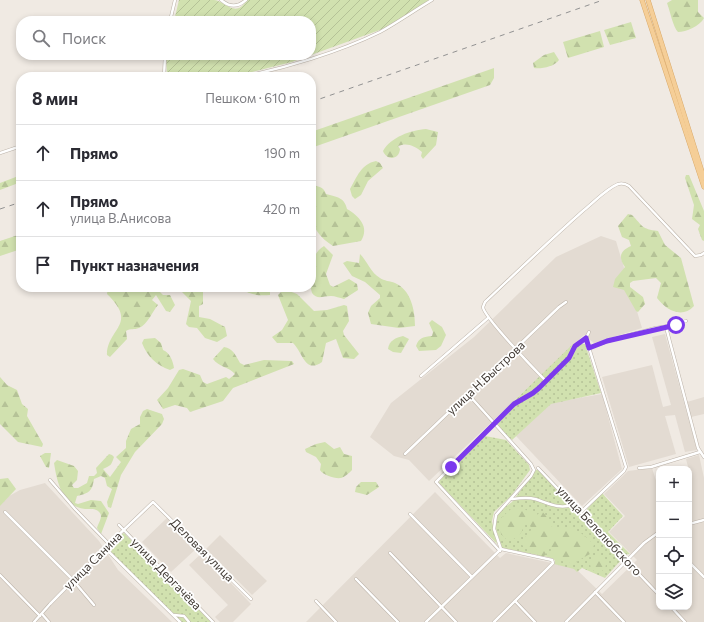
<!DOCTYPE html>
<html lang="ru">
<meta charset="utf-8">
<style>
body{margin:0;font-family:Commissioner,sans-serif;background:#f7f7f7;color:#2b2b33}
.controls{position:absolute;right:12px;bottom:12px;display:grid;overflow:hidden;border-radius:8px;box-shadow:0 2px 6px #0003}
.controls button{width:36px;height:36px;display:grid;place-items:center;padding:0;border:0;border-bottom:1px solid #e1e1e2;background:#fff;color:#2b2b33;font:20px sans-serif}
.stop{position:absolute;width:12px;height:12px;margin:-9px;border:3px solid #7c3aed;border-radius:50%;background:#fff}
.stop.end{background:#7c3aed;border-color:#fff;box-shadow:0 1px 4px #0008}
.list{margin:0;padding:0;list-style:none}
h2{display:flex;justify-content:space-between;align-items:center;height:52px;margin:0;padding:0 16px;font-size:17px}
h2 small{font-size:13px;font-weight:400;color:#7c7c81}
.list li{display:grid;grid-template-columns:26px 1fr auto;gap:12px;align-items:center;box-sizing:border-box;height:56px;padding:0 16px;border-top:1px solid #e1e1e2}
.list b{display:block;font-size:15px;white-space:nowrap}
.list p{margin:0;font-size:13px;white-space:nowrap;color:#7c7c81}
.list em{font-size:13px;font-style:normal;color:#7c7c81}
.icon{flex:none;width:22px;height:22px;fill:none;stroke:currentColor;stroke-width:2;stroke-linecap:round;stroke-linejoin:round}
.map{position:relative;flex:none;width:704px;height:622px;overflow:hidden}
.search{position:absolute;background:#fff;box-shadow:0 2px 6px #0003;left:16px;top:16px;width:300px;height:44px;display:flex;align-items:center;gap:10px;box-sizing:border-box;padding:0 14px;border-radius:16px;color:#7c7c81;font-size:15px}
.panel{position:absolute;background:#fff;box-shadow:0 2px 6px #0003;left:16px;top:72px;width:300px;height:220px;border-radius:16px}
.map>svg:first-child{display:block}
.residential{fill:#e3dbd2}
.grass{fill:url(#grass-dots)}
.forest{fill:url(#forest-firs)}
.garden{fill:url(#garden-furrows)}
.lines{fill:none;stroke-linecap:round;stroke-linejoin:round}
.minor-casing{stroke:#bdb4aa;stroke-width:3.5}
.primary-casing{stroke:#d8a869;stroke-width:5}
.minor{stroke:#fff;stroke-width:2.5}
.primary{stroke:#f5ce97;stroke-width:4}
.rail{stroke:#929292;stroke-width:1;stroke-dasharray:5 5;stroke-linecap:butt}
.route{stroke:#7c3aed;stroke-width:5}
.labels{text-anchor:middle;stroke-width:3.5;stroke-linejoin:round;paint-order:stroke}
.street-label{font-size:12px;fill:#413a34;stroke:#fff}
</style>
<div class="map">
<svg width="704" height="622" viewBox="0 0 704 622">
<defs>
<pattern id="grass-dots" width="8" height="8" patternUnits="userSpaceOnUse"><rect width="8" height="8" fill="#d1e1af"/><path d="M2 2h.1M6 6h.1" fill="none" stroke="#b5c297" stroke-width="1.8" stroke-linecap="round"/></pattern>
<pattern id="forest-firs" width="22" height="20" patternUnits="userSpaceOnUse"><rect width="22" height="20" fill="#d1e1af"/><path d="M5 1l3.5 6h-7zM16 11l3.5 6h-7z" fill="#b5c297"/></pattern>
<pattern id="garden-furrows" width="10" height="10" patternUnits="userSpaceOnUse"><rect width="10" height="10" fill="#d1e1af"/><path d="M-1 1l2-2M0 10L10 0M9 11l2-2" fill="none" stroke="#b5c297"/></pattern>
</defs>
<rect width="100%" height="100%" fill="#f0eae3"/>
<g class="residential">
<path d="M601,236L616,241L642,328L594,343L584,335L429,481L409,460L394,456L370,437L391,403L474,337L556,257Z"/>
<path d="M665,334L697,450L685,452L675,415L665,416L676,454L629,467L602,377L652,365L663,407L671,405L652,337Z"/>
<path d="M602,394L622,469L582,506L516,436L551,403Z"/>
<path d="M704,397V414L691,417L687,402Z"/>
<path d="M699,455L704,478V622H306L435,492L500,558L506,553L575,568L602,594L637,560L609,532L625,516L604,494L628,471L652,468L659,490V607H689V483L692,482L686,459Z"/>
<path d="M45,483L99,541L118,570L172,622H0V501L20,490Z"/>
<path d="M168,517L197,548L171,572L142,542Z"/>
<path d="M220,535L267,581L252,595L206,549Z"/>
<path d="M202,553L251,604L233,622H220L215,617L228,605L189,565Z"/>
</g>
<g class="grass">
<path d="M573,344H585L601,393L551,404L512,440L504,433L498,424C498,417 508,410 511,404Z"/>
<path d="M485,436L506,440L529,465L530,470L511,496L494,512L492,521L497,544L439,483L440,480Z"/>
<path d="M536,470H538L622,559L605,578L582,568L577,572L574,569L554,564L555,561L553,558L502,548L495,526L497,517L501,510L512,502Z"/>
<path d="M602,493L623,516L608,532L630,554L624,555L586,515L587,509Z"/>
<path d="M124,533L211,622H182L107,548L120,535Z"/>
</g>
<g class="forest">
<path d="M672,0H698V12L704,18C700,26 686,32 678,32C673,27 670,11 667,3Z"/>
<path d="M631,22L636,38L610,45L604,30Z"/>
<path d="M600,31L604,47L568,58L563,42Z"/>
<path d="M554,52L559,60C554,67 541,69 534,68L533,63L544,55Z"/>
<path d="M494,68V78L490,85L311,148V132Z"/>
<path d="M426,129L438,132L436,145L423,159L421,156L422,152C415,146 407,142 398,146L400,149C399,160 387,161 383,151C391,137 411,130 426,129Z"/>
<path d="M376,161L380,163L383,168L368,181L361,195L355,199L352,196L350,189C357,177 361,164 376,161Z"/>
<path d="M21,175V182L0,190V183Z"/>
<path d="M686,175H689L704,211V241L702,240L698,229L700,225L692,219L694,205L685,178Z"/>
<path d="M311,185C318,186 324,187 326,194C337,197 344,197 347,209C359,216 370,227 361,241L333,246C307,229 311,213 311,185Z"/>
<path d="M628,214L632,215C643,226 641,229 658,231L665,245L681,258L694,306C682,319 666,310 657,298L661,283L656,278L633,281L630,283V287L643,297L645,304L638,312L636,311L624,290L613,287L615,279L625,267C618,257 620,251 631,246L629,240L622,237L618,226Z"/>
<path d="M21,234V249L0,256V241Z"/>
<path d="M324,246L333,255L326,274L330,285L333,287L349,279L357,284L358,290L344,299C340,298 335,296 331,296C323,296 317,300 312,293C308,279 309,255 324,246Z"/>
<path d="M360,254C367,261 371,273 380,278C384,281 390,281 395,283C411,290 415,310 415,326L399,328L371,324L368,313L371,306L380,298V295L365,282L352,276L343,263L347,261L359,263Z"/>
<path d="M108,287H162L160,292L163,295H170L175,305L170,312L166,311L156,295L152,300L158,305C152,312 148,324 139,328C134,330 131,328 126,331L127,339L110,357L107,355C107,328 139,325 107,294Z"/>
<path d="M194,287H203V304L199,306V317L210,319L225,327L227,336L217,342L205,338L197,328L189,327L186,324L191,301L182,292V288L192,291Z"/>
<path d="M239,287H263L270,292V295C258,296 249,295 239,287Z"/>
<path d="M289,291L297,294L314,311L327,310L344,305L347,306L349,321L343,331L344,335L359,354L354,359L343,358L336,339L326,343L322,362C305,374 303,353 293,343H277L272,337L282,330L288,320L278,295L281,292Z"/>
<path d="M432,320L442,327L446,335L441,346L436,350L419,351L416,346C419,337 424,337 432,336L433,332L429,323Z"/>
<path d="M403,336L409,339L401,353L393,352L388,349C389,340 396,338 403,336Z"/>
<path d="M155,338L161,343L163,350C170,353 173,361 174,368L170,370C156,365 147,356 142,343L144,339Z"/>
<path d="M224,347C233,348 236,356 240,363L244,365L264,360L292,361L294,364L233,388L223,401L190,412L187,408L175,405L163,409L157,400L168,388L179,370L183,369L200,375L203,382L207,384L226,377L229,379L235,374C229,367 219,367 213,359Z"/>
<path d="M0,377L7,385L17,390L22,404L28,409L27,416L43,444L42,447L18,442L0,424Z"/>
<path d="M147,409L162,414L164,419L162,424L135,452L121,475L111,508L108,507L107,502L112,489L107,486L105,478L101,476L94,479C92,492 89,493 77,496L75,503L78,504L91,500L101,501L109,513L101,534L97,528C98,524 103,517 100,513C97,508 90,509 85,509C62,506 57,482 54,463L57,460L74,466L78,471L77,480L72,485L74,488H78L87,483L89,476H94L97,473L96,468L109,454L112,455L114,457C111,466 111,465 103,469L110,477L121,462L116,457L126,448V441L131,429L140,424V417L143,411Z"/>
<path d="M325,442L334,449L340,447L344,454L352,456V470C349,473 345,477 341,478C335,479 323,475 320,470L321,464L316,457L306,452L305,449L316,444Z"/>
<path d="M45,453H51L49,468L46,467L40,456Z"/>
<path d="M8,478L16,489L0,506V479Z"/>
<path d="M361,482H376L379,487L367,495L355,492L356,487Z"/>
<path d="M512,508H522L537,515L541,511C547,514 549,524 554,529C569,523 584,533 594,545L590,554L579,560L574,564L550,558L551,547L547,544V553L543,557L529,551L522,545L523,539L532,529L527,521L524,522C523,533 519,538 508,541L501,534L499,520Z"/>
<circle cx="598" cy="564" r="8"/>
</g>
<g class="garden">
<path d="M179,0C190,0 203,0 214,0C226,1 235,19 247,0H429L388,27L311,55V21H174Z"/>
<path d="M166,55H310L292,62L232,77H167Z"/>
</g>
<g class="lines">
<g class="minor-casing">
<g id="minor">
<path d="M221,0C229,7 237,8 246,0"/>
<path d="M170,21L175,0"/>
<path d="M164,77L165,55"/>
<path d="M241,77C286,68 339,52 380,32C398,22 415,10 432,0"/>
<path d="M0,153L21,146"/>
<path d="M666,327L698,448L704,457"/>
<path d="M589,348C610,339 633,334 656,328C666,326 676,325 686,321"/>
<path d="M421,376L488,318"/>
<path d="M546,381C536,371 483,316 483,307L485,302C518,271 550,240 584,210C594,202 606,189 618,184C622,183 626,184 629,186L695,256L701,255L704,253"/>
<path d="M405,454L559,307L566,302"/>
<path d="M538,468L659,595"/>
<path d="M639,468L651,467L700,452"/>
<path d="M50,480L75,509L109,544"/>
<path d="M512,499C520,498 528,497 535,499C550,504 558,509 573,505"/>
<path d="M5,512L72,579L94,605"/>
<path d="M581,512L624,471L626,467L586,338"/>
<path d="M410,514L472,577"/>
<path d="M689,524L704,520"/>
<path d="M119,525L213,622"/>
<path d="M105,548L180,622"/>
<path d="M500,551L436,482L514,403L533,393L539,388L569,358L575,346L586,338L589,332"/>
<path d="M390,553L456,622"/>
<path d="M689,562L704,577"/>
<path d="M0,575L40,616"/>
<path d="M356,579L398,622"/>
<path d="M595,592L624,622"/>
<path d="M316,601L336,622"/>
<path d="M515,601L535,622"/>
<path d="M671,607L685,622"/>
<path d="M42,614L49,622"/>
<path d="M174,615L184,616L189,622"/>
<path d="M34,622L50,604L109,544L153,502L251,599"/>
<path d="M426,622L501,549L494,529L496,515L531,476L534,470L531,464L468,394"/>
<path d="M494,622L553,563L552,560L501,549"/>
<path d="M566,622L644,543L659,532"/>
</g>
</g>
<g class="primary-casing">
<g id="primary">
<path d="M642,0L704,187"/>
<path d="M648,0L704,178"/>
</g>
</g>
<use href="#minor" class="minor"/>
<use href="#primary" class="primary"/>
<g class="rail">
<path d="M311,102L603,0"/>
<path d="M0,209L21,202"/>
</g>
</g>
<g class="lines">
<path class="route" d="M451,467L514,404L533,393L539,388L569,358L575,346L586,338L589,348L607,341L676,325"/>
</g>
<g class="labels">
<g class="street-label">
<text transform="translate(486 378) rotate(-43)" y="4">улица Н.Быстрова</text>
<text transform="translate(599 531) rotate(47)" y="4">улица Белелюбского</text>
<text transform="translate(202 550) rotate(45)" y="4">Деловая улица</text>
<text transform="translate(93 561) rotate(-45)" y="4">улица Санина</text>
<text transform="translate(166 574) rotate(46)" y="4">улица Дергачёва</text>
</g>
</g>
</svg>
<div class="controls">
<button>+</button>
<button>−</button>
<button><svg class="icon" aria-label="locate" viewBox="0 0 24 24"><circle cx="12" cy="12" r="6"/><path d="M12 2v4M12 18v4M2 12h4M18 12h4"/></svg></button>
<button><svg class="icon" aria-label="layers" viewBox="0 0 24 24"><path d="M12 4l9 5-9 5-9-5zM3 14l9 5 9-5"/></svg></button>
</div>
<div class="stop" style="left:676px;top:325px"></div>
<div class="stop end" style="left:451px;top:467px"></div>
<div class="search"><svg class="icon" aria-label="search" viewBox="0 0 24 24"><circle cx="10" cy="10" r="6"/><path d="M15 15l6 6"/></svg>Поиск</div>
<section class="panel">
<h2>8 мин<small>Пешком · 610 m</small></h2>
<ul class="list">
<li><svg class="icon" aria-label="ahead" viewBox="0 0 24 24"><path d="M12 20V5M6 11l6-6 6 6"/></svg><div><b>Прямо</b></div><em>190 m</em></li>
<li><svg class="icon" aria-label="ahead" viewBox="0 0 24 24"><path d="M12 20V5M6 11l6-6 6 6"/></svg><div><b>Прямо</b><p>улица В.Анисова</p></div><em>420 m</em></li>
<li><svg class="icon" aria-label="arrive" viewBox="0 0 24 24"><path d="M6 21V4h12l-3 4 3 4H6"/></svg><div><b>Пункт назначения</b></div></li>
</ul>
</section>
</div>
